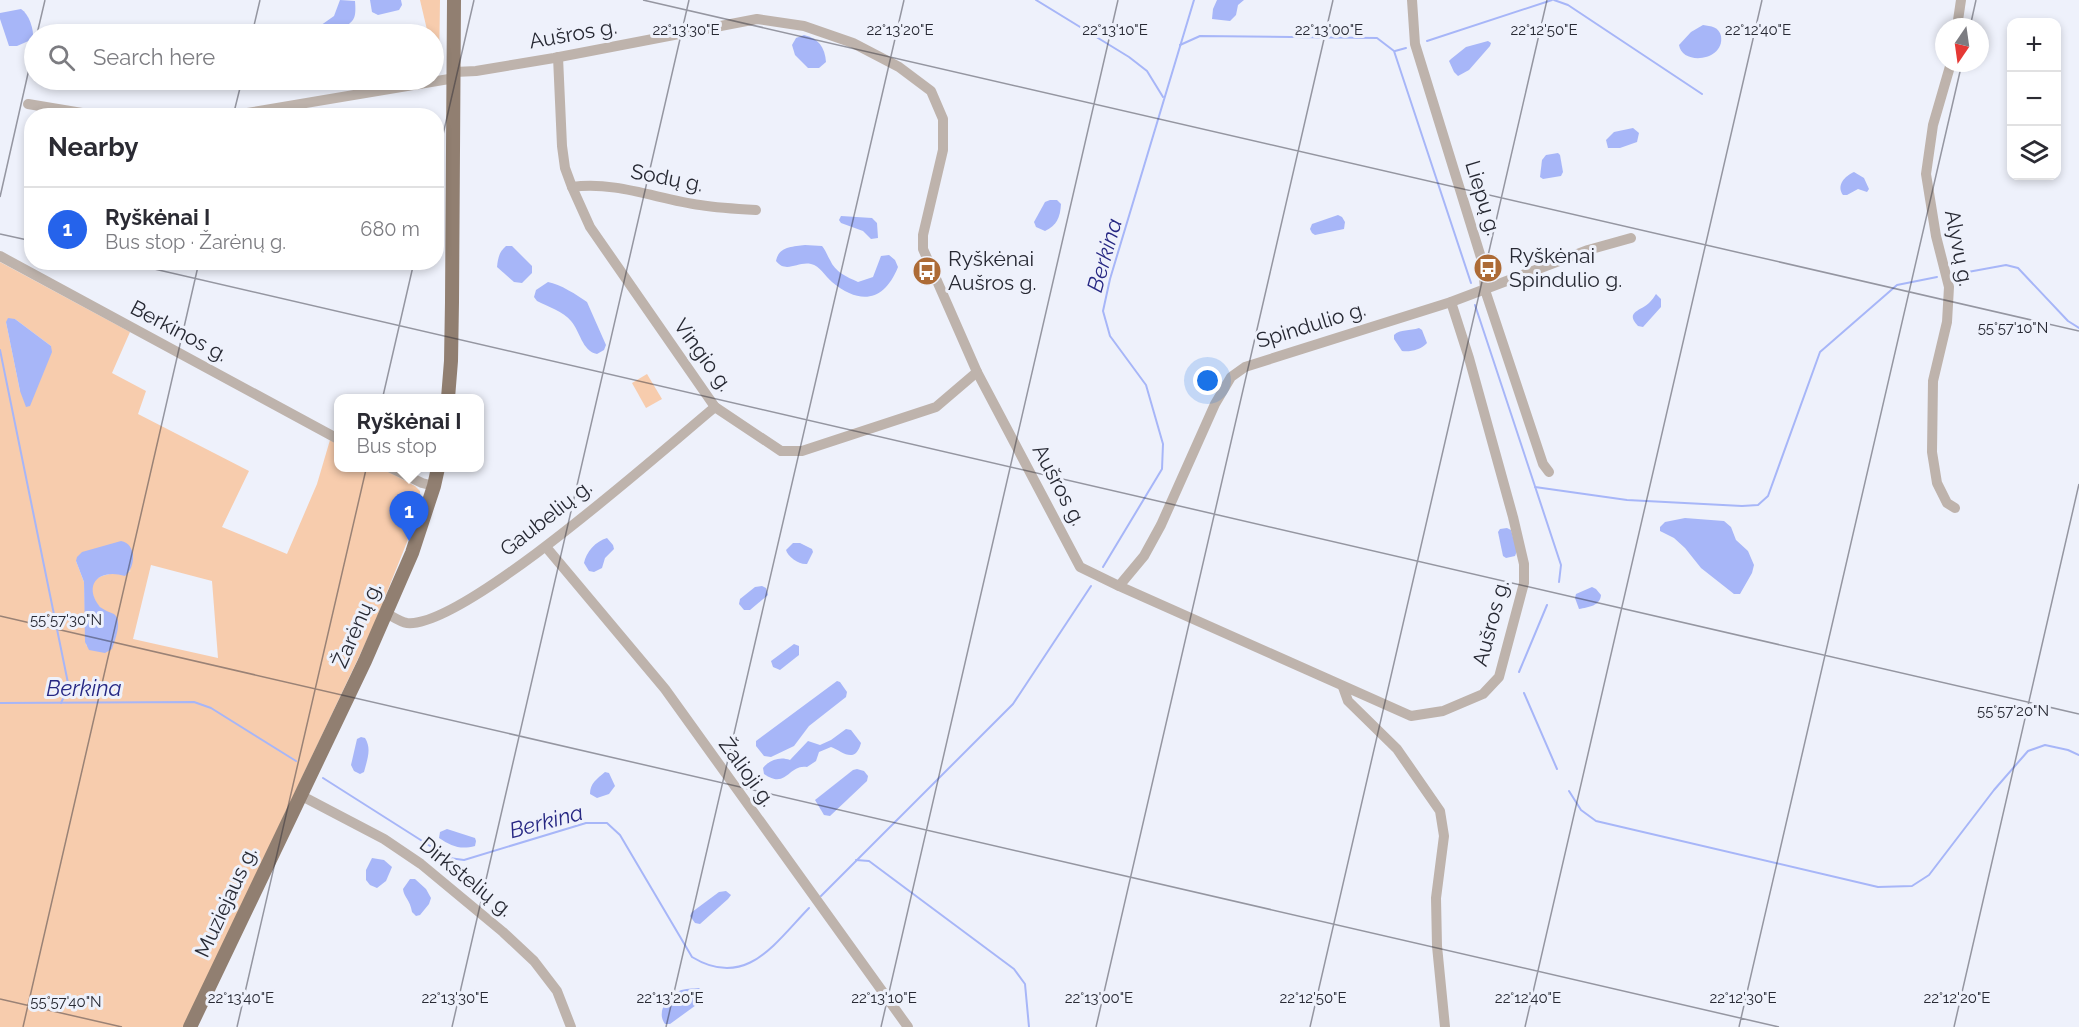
<!DOCTYPE html>
<meta charset="utf-8">
<style>
body{margin:0;font-family:Raleway,sans-serif;background:#f7f7f7;color:#2b2b33}
.controls{position:absolute;right:18px;top:18px;display:grid;overflow:hidden;border-radius:12px;box-shadow:0 3px 9px #0003}
.controls button{width:54px;height:54px;display:grid;place-items:center;padding:0;border:0;border-bottom:2px solid #e1e1e2;background:#fff;color:#2b2b33;font:30px sans-serif}
.compass{position:absolute;left:1935px;top:18px;width:54px;height:54px;border-radius:50%;background:#fff;box-shadow:0 3px 9px #0003;rotate:193deg}
.you{position:absolute;left:1208px;top:381px;width:21px;height:21px;margin:-15px;border:4px solid #fff;border-radius:50%;background:#1a73e8;box-shadow:0 0 0 9px #1a73e833}
.badge{display:grid;place-items:center;width:39px;height:39px;border-radius:50%;background:#2563eb;color:#fff;font-size:20px;font-weight:700}
.pin{position:absolute;translate:-50% -50px;filter:drop-shadow(0 2px 3px #0008)}
.pin::after{content:'';position:absolute;top:32px;width:21px;height:18px;background:inherit;clip-path:polygon(0 0,100% 0,50% 100%)}
.popup{position:absolute;left:334px;top:394px;width:150px;height:78px;box-sizing:border-box;display:grid;place-content:center;border-radius:12px;background:#fff;filter:drop-shadow(0 2px 4px #0005);font-size:20px;white-space:nowrap;color:#7c7c81}
.popup b{font-size:22px;color:#2b2b33}
.popup::after{content:'';position:absolute;left:50%;top:100%;margin-left:-12px;border:12px solid transparent;border-top-color:#fff}
.list{margin:0;padding:0;list-style:none}
h2{display:flex;justify-content:space-between;align-items:center;height:78px;margin:0;padding:0 24px;font-size:26px}
h2 small{font-size:20px;font-weight:400;color:#7c7c81}
.list li{display:grid;grid-template-columns:39px 1fr auto;gap:18px;align-items:center;box-sizing:border-box;height:84px;padding:0 24px;border-top:2px solid #e1e1e2}
.list b{display:block;font-size:22px;white-space:nowrap}
.list p{margin:0;font-size:20px;white-space:nowrap;color:#7c7c81}
.list em{font-size:20px;font-style:normal;color:#7c7c81}
.icon{flex:none;width:33px;height:33px;fill:none;stroke:currentColor;stroke-width:2;stroke-linecap:round;stroke-linejoin:round}
.map{position:relative;flex:none;width:2079px;height:1027px;overflow:hidden}
.search{position:absolute;background:#fff;box-shadow:0 3px 9px #0003;left:24px;top:24px;width:420px;height:66px;display:flex;align-items:center;gap:15px;box-sizing:border-box;padding:0 21px;border-radius:33px;color:#7c7c81;font-size:22px}
.panel{position:absolute;background:#fff;box-shadow:0 3px 9px #0003;left:24px;top:108px;width:420px;height:162px;border-radius:24px}
.map>svg:first-child{display:block}
.green{fill:#f7ccad;fill-rule:evenodd}
.water{fill:#a7b6f8}
.lines{fill:none;stroke-linecap:round;stroke-linejoin:round}
.stream{stroke:#a7b6f8;stroke-width:2}
.minor{stroke:#beb3ac;stroke-width:10}
.major{stroke:#917f71;stroke-width:14}
.ticks{fill:none;stroke:#272933;stroke-width:1.5;stroke-opacity:0.45}
.labels{text-anchor:middle;stroke-width:6;stroke-linejoin:round;paint-order:stroke}
.street-label{font-size:21px;fill:#272933;stroke:#eef1fb}
.poi-label{font-size:21px;fill:#272933;stroke:#eef1fb;text-anchor:start}
.water-label{font-size:22px;font-style:italic;fill:#262783;stroke:#eef1fb}
.ticks-label{font-size:15px;text-anchor:middle;fill:#272933;stroke:#eef1fb;stroke-width:6;stroke-linejoin:round;paint-order:stroke}
</style>
<div class="map">
<svg width="2079" height="1027" viewBox="0 0 2079 1027">
<rect width="100%" height="100%" fill="#eef1fb"/>
<g class="green">
<path d="M420,0H440L439,70L434,76V34H428Z"/>
<path d="M0,262L130,332L112,373L146,391L138,414L249,471L222,527L287,554L317,484L330,440L338,445V468H381L415,486L420,491V502L415,522L373,627L184,1027H0ZM15,319L51,346L20,391L6,322ZM76,561L131,571C118,574 89,572 92,591C94,601 98,607 106,612L86,646L84,582ZM151,565L212,581L218,658L133,639Z"/>
<path d="M647,374L662,399L646,408L632,383Z"/>
</g>
<g class="water">
<path d="M340,0L355,1C357,25 351,18 341,34H313L317,28L334,16Z"/>
<path d="M370,0H401L402,5L399,10L378,15L372,12Z"/>
<path d="M1217,0H1244L1238,5L1236,15L1230,21L1212,19L1213,9Z"/>
<path d="M21,9C29,14 34,29 33,39L17,46H9L0,19V13Z"/>
<path d="M1703,25C1711,26 1719,27 1721,36C1725,61 1682,66 1679,45L1691,32Z"/>
<path d="M804,35C818,38 825,47 826,62L819,68H808L795,55L792,45L796,38Z"/>
<path d="M1488,41L1491,43L1490,46L1469,70L1458,76L1454,72L1449,61L1451,59L1466,47Z"/>
<path d="M1633,128L1639,133L1637,142L1620,148H1608L1606,140L1614,132Z"/>
<path d="M1558,153L1560,155L1563,172L1561,176L1543,179L1540,177L1542,160L1546,155Z"/>
<path d="M1854,172L1864,178L1869,189L1867,192L1858,189L1847,195H1843C1836,185 1845,176 1854,172Z"/>
<path d="M1050,200H1057L1061,204C1060,218 1057,225 1045,231L1036,227L1034,222L1045,202Z"/>
<path d="M1338,215L1342,217L1345,222L1344,229L1315,235L1312,233L1310,229L1312,224Z"/>
<path d="M841,216L872,218L877,223L878,238L871,239L863,231L841,223L839,220Z"/>
<path d="M805,245L822,246C826,251 827,255 830,260C835,272 847,277 858,282L873,277L881,256L889,255L895,260L898,267C884,302 860,305 832,282C825,276 820,266 811,264C798,261 786,274 776,261C779,246 792,247 805,245Z"/>
<path d="M506,246H512L532,266V273L522,283L514,282L497,267C498,258 499,252 506,246Z"/>
<path d="M548,282C560,284 577,295 587,302L606,345L604,350L597,354C582,351 580,331 571,321C564,312 547,306 537,301L534,297L536,290Z"/>
<path d="M1656,294L1661,299V307L1643,327L1638,326C1624,311 1642,311 1650,302C1652,300 1654,297 1656,294Z"/>
<path d="M8,318L15,319L51,346L52,352L30,406L26,407L20,391L6,322Z"/>
<path d="M1419,328L1422,330L1427,343C1421,350 1410,352 1402,351L1394,339V335C1400,329 1410,331 1419,328Z"/>
<path d="M1685,518L1724,521L1731,527L1736,540L1748,551L1754,565L1752,573L1740,594H1734L1701,568L1685,548L1674,538L1660,531V527L1665,522Z"/>
<path d="M1507,528L1511,530L1517,551L1515,556L1506,558L1503,556L1498,532L1500,529Z"/>
<path d="M607,538L613,545L614,549L605,558L602,568L594,572L589,571L584,563C586,552 596,541 607,538Z"/>
<path d="M121,541C137,544 136,567 125,576C100,568 82,584 100,607C104,610 109,612 114,614C123,621 115,640 112,649L105,653L89,650L85,642L84,582L76,561L77,557L82,552Z"/>
<path d="M793,543H800L812,549L813,552L807,564C799,565 788,557 786,550Z"/>
<path d="M762,586L766,588L768,595L750,610H744L739,604L740,599L755,587Z"/>
<path d="M1592,587L1596,589L1601,595C1600,606 1589,607 1579,609L1575,598L1576,594Z"/>
<path d="M794,644L799,646V655L780,670L773,667L771,661Z"/>
<path d="M837,681L840,682L847,692L846,697L809,726L794,746L771,757L764,756L756,746V741Z"/>
<path d="M846,729L851,730L861,743C855,765 842,751 831,747L819,752L816,761L807,767C788,764 787,790 764,774L763,768C769,760 780,756 790,760L808,741L820,745L831,740Z"/>
<path d="M361,737L365,738C372,749 367,760 364,772L360,774L354,771L351,765L357,739Z"/>
<path d="M857,769L864,771L868,776L867,781L830,816L824,815L815,800L853,770Z"/>
<path d="M605,772L609,773L615,786L609,794L597,798L590,794C590,783 597,779 605,772Z"/>
<path d="M447,829L475,838L476,841L475,846C460,850 451,846 439,838L440,832Z"/>
<path d="M372,858L384,860L392,867L386,881L377,888L370,885L366,880V870Z"/>
<path d="M410,879H415L426,889L431,898L429,904L420,915L416,916L412,912C410,899 404,898 403,889Z"/>
<path d="M726,891L731,895L728,899L700,924L695,923L690,916L692,912L719,892Z"/>
<path d="M699,988L704,993L703,1000L670,1024H665C656,1012 667,997 679,991C685,988 693,989 699,988Z"/>
</g>
<g class="lines">
<g class="stream">
<path d="M1036,0L1129,57L1147,71L1163,97"/>
<path d="M1554,0L1568,5L1702,94"/>
<path d="M1427,41L1552,0"/>
<path d="M1180,45L1200,36L1377,38L1394,51L1471,283"/>
<path d="M1395,51L1406,48"/>
<path d="M1957,274L2006,265L2018,268L2068,321L2079,328"/>
<path d="M1475,305L1561,565L1559,582"/>
<path d="M0,350L68,683L67,690L61,703"/>
<path d="M1535,487L1627,500L1742,506L1758,505L1768,496L1820,352L1897,285L1937,277"/>
<path d="M1103,567L1162,469L1163,444L1146,385L1110,336L1103,311L1110,279L1194,0"/>
<path d="M1519,672L1547,605"/>
<path d="M1524,693L1557,769"/>
<path d="M0,703L194,702L211,708L296,761"/>
<path d="M323,778L449,858L464,860L586,823H607L620,835L692,957C746,990 775,943 809,908"/>
<path d="M1569,791L1581,810L1596,821L1878,887L1912,886L1929,875L1994,790L2028,751L2045,745L2068,750L2079,755"/>
<path d="M856,860L869,861L1014,969L1025,984L1029,1027"/>
<path d="M821,896L1013,704L1091,586"/>
</g>
<g class="minor">
<path d="M1412,0L1415,44L1483,264L1485,290L1543,464L1549,472"/>
<path d="M1957,27L1961,0"/>
<path d="M558,57L562,146L565,168L572,187L590,227L715,407L781,451H802L936,407L977,372"/>
<path d="M1951,63L1933,125L1926,174L1936,236L1949,287L1947,322L1933,381L1932,452L1937,483L1947,503L1955,508"/>
<path d="M455,72L476,71L554,58L757,19L804,26L853,43L899,67L931,91L943,119V150L923,235V249L977,372L1080,567L1119,586L1411,716L1443,711L1483,694L1499,677L1524,583V564L1513,517L1469,358L1451,302"/>
<path d="M28,104L100,116"/>
<path d="M229,116L455,78"/>
<path d="M572,187C616,181 657,199 700,205C719,208 737,209 756,210"/>
<path d="M0,256L338,439"/>
<path d="M391,468L422,483L434,486"/>
<path d="M546,547L665,689L908,1027"/>
<path d="M1119,586L1144,556L1161,525L1215,404L1231,377L1245,367L1451,302L1588,250L1631,238"/>
<path d="M386,613C392,616 400,622 407,623C463,629 664,449 715,407"/>
<path d="M1343,687L1348,701L1397,749L1440,811L1444,836L1436,898L1437,946L1445,1027"/>
<path d="M300,795L384,839L421,864L503,932L534,961L557,991L571,1027"/>
</g>
<g class="major">
<path d="M448,398L451,361L452,302L454,0"/>
<path d="M190,1027L365,661L412,553L434,486L438,468"/>
</g>
</g>
<path class="ticks" d="M643,0L2079,331M1970,27L1976,0M37,34L45,0M252,34L260,0M233,116L242,80M436,165L474,0M0,197L34,47M0,234L32,241M124,262L2079,714M0,616L1779,1027M0,999L122,1027M23,1027L199,262M237,1027L414,262M452,1027L689,0M666,1027L904,0M881,1027L1118,0M1096,1027L1333,0M1310,1027L1547,0M1525,1027L1762,0M1739,1027L1962,63M1954,1027L2079,484"/>
<defs>
<g id="bus-disc" transform="scale(1.5)"><circle r="9.5" fill="#ad6b36" stroke="#eef1fb"/><path d="M-5-6H5V4H4V6H2V4H-2V6H-4V4H-5ZM-3.5-4V0h7V-4ZM-3.5 1.2v1.5H-2V1.2ZM2 1.2v1.5H3.5V1.2Z" fill="#fff"/></g>
</defs>
<g fill-rule="evenodd">
<use href="#bus-disc" x="1488" y="268"/>
<use href="#bus-disc" x="927" y="271"/>
</g>
<g class="labels">
<g class="street-label">
<text transform="translate(573 34) rotate(-10)" y="7">Aušros g.</text>
<text transform="translate(667 178) rotate(11)" y="7">Sodų g.</text>
<text transform="translate(1483 198) rotate(73)" y="7">Liepų g.</text>
<text transform="translate(1959 248) rotate(79)" y="7">Alyvų g.</text>
<text transform="translate(1311 325) rotate(-17)" y="7">Spindulio g.</text>
<text transform="translate(179 331) rotate(28)" y="7">Berkinos g.</text>
<text transform="translate(703 355) rotate(54)" y="7">Vingio g.</text>
<text transform="translate(1059 485) rotate(62)" y="7">Aušros g.</text>
<text transform="translate(546 518) rotate(-38)" y="7">Gaubelių g.</text>
<text transform="translate(1491 623) rotate(-75)" y="7">Aušros g.</text>
<text transform="translate(357 625) rotate(-66)" y="7">Žarėnų g.</text>
<text transform="translate(747 772) rotate(54)" y="7">Žalioji g.</text>
<text transform="translate(466 877) rotate(39)" y="7">Dirkstelių g.</text>
<text transform="translate(226 902) rotate(-65)" y="7">Muziejaus g.</text>
</g>
<g class="poi-label">
<text x="1509" y="263">Ryškėnai<tspan x="1509" dy="24">Spindulio g.</tspan></text>
<text x="948" y="266">Ryškėnai<tspan x="948" dy="24">Aušros g.</tspan></text>
</g>
<g class="water-label">
<text transform="translate(1104 255) rotate(-74)" y="8">Berkina</text>
<text x="84" y="696">Berkina</text>
<text transform="translate(546 821) rotate(-15)" y="8">Berkina</text>
</g>
</g>
<g class="ticks-label">
<text x="686" y="35">22°13'30"E</text>
<text x="900" y="35">22°13'20"E</text>
<text x="1115" y="35">22°13'10"E</text>
<text x="1329" y="35">22°13'00"E</text>
<text x="1544" y="35">22°12'50"E</text>
<text x="1758" y="35">22°12'40"E</text>
<text x="2013" y="333">55°57'10"N</text>
<text x="66" y="625">55°57'30"N</text>
<text x="2013" y="716">55°57'20"N</text>
<text x="241" y="1003">22°13'40"E</text>
<text x="455" y="1003">22°13'30"E</text>
<text x="670" y="1003">22°13'20"E</text>
<text x="884" y="1003">22°13'10"E</text>
<text x="1099" y="1003">22°13'00"E</text>
<text x="1313" y="1003">22°12'50"E</text>
<text x="1528" y="1003">22°12'40"E</text>
<text x="1743" y="1003">22°12'30"E</text>
<text x="1957" y="1003">22°12'20"E</text>
<text x="66" y="1007">55°57'40"N</text>
</g>
</svg>
<div class="controls">
<button>+</button>
<button>−</button>
<button><svg class="icon" aria-label="layers" viewBox="0 0 24 24"><path d="M12 4l9 5-9 5-9-5zM3 14l9 5 9-5"/></svg></button>
</div>
<svg class="compass" viewBox="-18 -18 36 36"><path d="M0-13l5 13h-10z" fill="#e53935"/><path d="M0 13l5-13h-10z" fill="#7c7c81"/></svg>
<div class="you"></div>
<div class="pin badge" style="left:409px;top:541px">1</div>
<div class="popup"><b>Ryškėnai I</b>Bus stop</div>
<div class="search"><svg class="icon" aria-label="search" viewBox="0 0 24 24"><circle cx="10" cy="10" r="6"/><path d="M15 15l6 6"/></svg>Search here</div>
<section class="panel">
<h2>Nearby<small></small></h2>
<ul class="list">
<li><span class="badge">1</span><div><b>Ryškėnai I</b><p>Bus stop · Žarėnų g.</p></div><em>680 m</em></li>
</ul>
</section>
</div>
